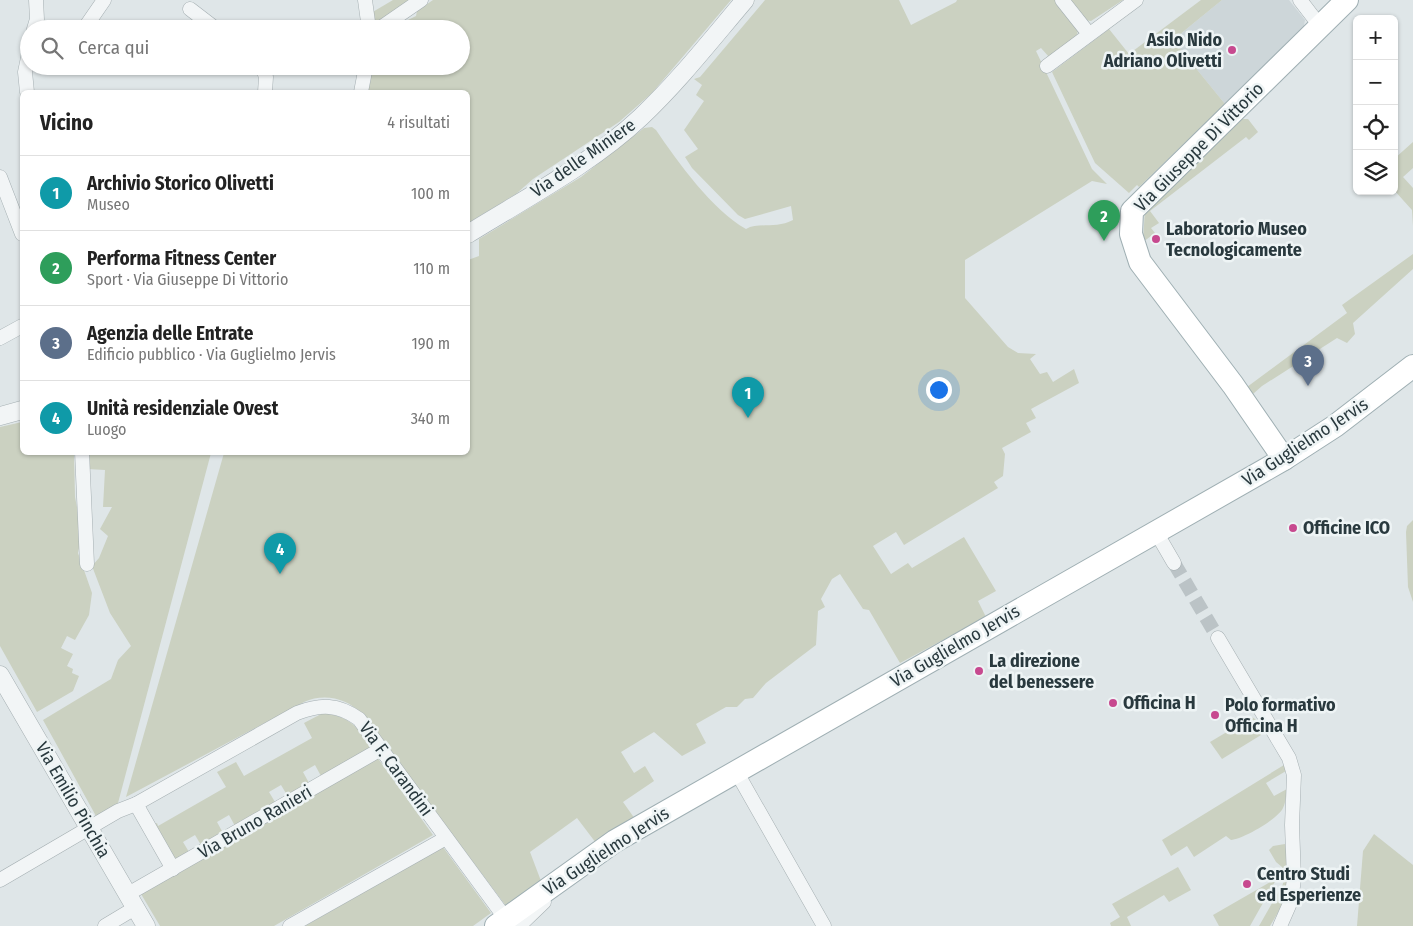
<!DOCTYPE html>
<html lang="it">
<meta charset="utf-8">
<style>
body{margin:0;font-family:"Fira Sans Condensed",sans-serif;background:#f2f2f2;color:#222}
.controls{position:absolute;right:15px;top:15px;display:grid;overflow:hidden;border-radius:8px;box-shadow:0 1px 4px #0004}
.controls button{width:45px;height:45px;display:grid;place-items:center;padding:0;border:0;border-bottom:1px solid #e0e0e0;background:#fff;color:#222;font:25px sans-serif}
.you{position:absolute;left:938px;top:389px;width:18px;height:18px;margin:-12px;border:4px solid #fff;border-radius:50%;background:#1a73e8;box-shadow:0 0 0 8px #1a73e833}
.badge{display:grid;place-items:center;width:32px;height:32px;border-radius:50%;background:#c7498f;color:#fff;font-size:16px;font-weight:700}
.pin{position:absolute;translate:-50% -41px;filter:drop-shadow(0 1px 2px #0008)}
.pin::after{content:'';position:absolute;top:26px;width:18px;height:15px;background:inherit;clip-path:polygon(0 0,100% 0,50% 100%)}
.list{margin:0;padding:0;list-style:none}
h2{display:flex;justify-content:space-between;align-items:center;height:65px;margin:0;padding:0 20px;font-size:21px}
h2 small{font-size:16px;font-weight:400;color:#767676}
.list li{display:grid;grid-template-columns:32px 1fr auto;gap:15px;align-items:center;box-sizing:border-box;height:75px;padding:0 20px;border-top:1px solid #e0e0e0}
.list b{display:block;font-size:19px;white-space:nowrap}
.list p{margin:0;font-size:16px;white-space:nowrap;color:#767676}
.list em{font-size:16px;font-style:normal;color:#767676}
.icon{flex:none;width:28px;height:28px;fill:none;stroke:currentColor;stroke-width:2;stroke-linecap:round;stroke-linejoin:round}
.map{position:relative;flex:none;width:1413px;height:926px;overflow:hidden}
.search{position:absolute;background:#fff;box-shadow:0 1px 4px #0004;left:20px;top:20px;width:450px;height:55px;display:flex;align-items:center;gap:12px;box-sizing:border-box;padding:0 18px;border-radius:28px;color:#767676;font-size:19px}
.panel{position:absolute;background:#fff;box-shadow:0 1px 4px #0004;left:20px;top:90px;width:450px;height:365px;border-radius:8px}
.map>svg:first-child{display:block}
.built{fill:#cdd6d9}
.green{fill:#cbd1c1}
.lines{fill:none;stroke-linecap:round;stroke-linejoin:round}
.minor-tunnel{stroke:#bbc3c6;stroke-width:14;stroke-dasharray:14 7;stroke-linecap:butt}
.minor-casing{stroke:#a5afb2;stroke-width:15}
.tertiary-casing{stroke:#a5afb2;stroke-width:19}
.primary-casing{stroke:#9fafb3;stroke-width:24}
.minor{stroke:#f2f5f6;stroke-width:14}
.tertiary{stroke:#f2f5f6;stroke-width:18}
.primary{stroke:#fff;stroke-width:22}
.poi-dot{fill:#c7498f;stroke:#eef4f5;stroke-width:2}
.labels{text-anchor:middle;stroke-width:5;stroke-linejoin:round;paint-order:stroke}
.poi-label{font-size:18px;font-weight:bold;fill:#29393e;stroke:#eef4f5;text-anchor:start}
.street-label{font-size:18px;fill:#29393e;stroke:#eef4f5}
</style>
<div class="map">
<svg width="1413" height="926" viewBox="0 0 1413 926">
<rect width="100%" height="100%" fill="#dfe6e8"/>
<path class="built" d="M1222,0H1289L1305,20L1303,31L1225,104L1173,40Z"/>
<g class="green">
<path d="M393,0H412L371,25V13Z"/>
<path d="M433,0H731L652,93L619,122L533,179L516,194L468,223V92H368L371,66H461V29H390L416,16L417,11Z"/>
<path d="M765,0H899L911,25L956,2L957,0H1055L1078,30L1077,35L1049,57L1041,48L1036,51L1092,169L1107,184L1092,181L965,260V298L1008,347L1018,353L1036,354L1030,359L1040,374L1047,372L1053,382L1074,369L1079,383L1031,409L1036,418L1026,423L1031,432L1002,448L1005,454L1003,476L994,482L998,488L904,545L896,532L873,546L891,574L908,563L912,568L964,537L996,591L978,601L986,617L900,663L869,610L863,609L840,574L832,579L821,599L825,607L818,611L816,645L766,683L753,698L745,699L737,707H726L696,724L706,743L682,756L654,732L621,752L634,773L645,766L654,781L623,802L635,819L596,843L577,818L530,852L541,881L506,906L362,714C347,698 324,693 304,702L126,797L224,453L468,452V260L479,256V239L581,177L644,128L652,127L656,130C677,161 713,211 746,229C758,222 776,229 793,220L791,206L745,219L738,215L692,168L685,157L698,149L684,130L704,101L696,95L702,85L694,79L700,77Z"/>
<path d="M1069,0H1123L1091,21L1084,20Z"/>
<path d="M1201,0H1222L1173,40L1225,104L1139,187L1137,185L1129,193L1095,163L1052,72L1109,29L1129,54Z"/>
<path d="M1240,119H1248L1258,132L1249,140L1246,137L1150,211L1159,223L1151,228L1155,233L1143,242L1145,209Z"/>
<path d="M1413,142V168L1403,177L1413,188V226L1412,210L1394,190V159Z"/>
<path d="M1413,254V269L1353,323L1355,334L1347,343L1337,338L1262,386L1253,394L1247,387L1347,313L1342,305Z"/>
<path d="M22,422V452L74,453L75,497L82,533L78,553L92,593L89,615L75,640L67,636L61,648L73,654L67,666L73,669L72,673L79,676L73,691L37,712L0,646V427Z"/>
<path d="M86,453H211L118,803L96,816L43,720L111,679L118,660L131,646L110,613L92,566L99,558L108,536L100,529L112,507H103L105,470L87,469Z"/>
<path d="M1413,520V602L1408,587L1406,532L1407,526Z"/>
<path d="M323,713C350,717 356,725 371,747L321,776L315,765L303,772L309,783L287,795L281,785L269,792L275,802L235,826L229,815L217,822L223,833L201,845L195,835L183,842L189,852L174,861L153,825L157,823L158,826L226,787L217,772L236,762L244,776L312,738L304,723Z"/>
<path d="M1252,717L1261,723V735L1222,759L1210,742Z"/>
<path d="M377,757L433,835L274,926H160L141,894Z"/>
<path d="M1284,765L1286,771L1266,783L1274,796L1287,789C1286,795 1286,802 1283,808C1278,819 1243,839 1231,840L1226,836L1194,857L1187,846L1171,856L1162,840Z"/>
<path d="M1374,834L1413,865V926H1357L1363,851Z"/>
<path d="M1285,844C1291,880 1290,895 1270,926H1259L1283,884L1282,867L1276,862L1269,850L1273,846Z"/>
<path d="M443,847L491,913L473,926H305Z"/>
<path d="M1178,867L1191,890L1169,902L1164,895L1127,917L1131,926H1111L1110,923L1120,917L1112,904Z"/>
<path d="M1277,878L1250,926H1219L1213,915Z"/>
</g>
<g class="lines">
<path class="minor-tunnel" d="M1174,563L1218,638"/>
<g class="minor-casing">
<g id="minor">
<path d="M365,0L369,29"/>
<path d="M1062,0L1089,34"/>
<path d="M1300,0L1320,26"/>
<path d="M190,9L216,29"/>
<path d="M34,29L37,19L36,0"/>
<path d="M84,29L104,0"/>
<path d="M379,29L421,0"/>
<path d="M262,66L266,77L265,92"/>
<path d="M1047,66L1136,0"/>
<path d="M27,92L25,72L29,53"/>
<path d="M361,92L366,66"/>
<path d="M0,177L22,234"/>
<path d="M0,338L22,326"/>
<path d="M82,452L87,564"/>
<path d="M1156,532L1174,563"/>
<path d="M1218,638L1289,758L1294,775L1292,825L1294,879L1291,901L1280,926"/>
<path d="M736,771L824,926"/>
<path d="M136,804L173,869"/>
<path d="M0,880L118,811L136,804L297,713C321,704 338,704 359,719L506,919"/>
<path d="M128,894L381,749"/>
<path d="M105,926L135,908"/>
<path d="M290,926L446,838"/>
<path d="M519,926L544,902"/>
</g>
</g>
<g class="tertiary-casing">
<g id="tertiary">
<path d="M468,234C526,198 591,164 641,117C679,81 711,40 745,0"/>
<path d="M0,416L22,410"/>
<path d="M0,675L146,926"/>
</g>
</g>
<g class="primary-casing">
<g id="primary">
<path d="M1284,459L1233,385L1140,262L1131,234L1132,211L1347,0"/>
<path d="M496,926L615,841L1284,459L1335,426L1413,366"/>
</g>
</g>
<use href="#minor" class="minor"/>
<use href="#tertiary" class="tertiary"/>
<use href="#primary" class="primary"/>
</g>
<g class="poi-dot">
<circle cx="1232" cy="50" r="5"/>
<circle cx="1156" cy="239" r="5"/>
<circle cx="1293" cy="528" r="5"/>
<circle cx="979" cy="671" r="5"/>
<circle cx="1113" cy="703" r="5"/>
<circle cx="1215" cy="715" r="5"/>
<circle cx="1247" cy="884" r="5"/>
</g>
<g class="labels">
<g class="poi-label">
<text x="1222" y="46" text-anchor="end">Asilo Nido<tspan x="1222" dy="21">Adriano Olivetti</tspan></text>
<text x="1166" y="235">Laboratorio Museo<tspan x="1166" dy="21">Tecnologicamente</tspan></text>
<text x="1303" y="534">Officine ICO</text>
<text x="989" y="667">La direzione<tspan x="989" dy="21">del benessere</tspan></text>
<text x="1123" y="709">Officina H</text>
<text x="1225" y="711">Polo formativo<tspan x="1225" dy="21">Officina H</tspan></text>
<text x="1257" y="880">Centro Studi<tspan x="1257" dy="21">ed Esperienze</tspan></text>
</g>
<g class="street-label">
<text transform="translate(1199 147) rotate(-45)" y="6">Via Giuseppe Di Vittorio</text>
<text transform="translate(583 158) rotate(-35)" y="6">Via delle Miniere</text>
<text transform="translate(1305 442) rotate(-33)" y="6">Via Guglielmo Jervis</text>
<text transform="translate(955 646) rotate(-30)" y="6">Via Guglielmo Jervis</text>
<text transform="translate(396 769) rotate(54)" y="6">Via F. Carandini</text>
<text transform="translate(73 800) rotate(60)" y="6">Via Emilio Pinchia</text>
<text transform="translate(255 822) rotate(-30)" y="6">Via Bruno Ranieri</text>
<text transform="translate(606 851) rotate(-33)" y="6">Via Guglielmo Jervis</text>
</g>
</g>
</svg>
<div class="controls">
<button>+</button>
<button>−</button>
<button><svg class="icon" aria-label="locate" viewBox="0 0 24 24"><circle cx="12" cy="12" r="6"/><path d="M12 2v4M12 18v4M2 12h4M18 12h4"/></svg></button>
<button><svg class="icon" aria-label="layers" viewBox="0 0 24 24"><path d="M12 4l9 5-9 5-9-5zM3 14l9 5 9-5"/></svg></button>
</div>
<div class="you"></div>
<div class="pin badge" style="left:748px;top:418px;background:#0f9aa8">1</div>
<div class="pin badge" style="left:1104px;top:241px;background:#2e9e5b">2</div>
<div class="pin badge" style="left:1308px;top:386px;background:#5c6f8a">3</div>
<div class="pin badge" style="left:280px;top:574px;background:#0f9aa8">4</div>
<div class="search"><svg class="icon" aria-label="search" viewBox="0 0 24 24"><circle cx="10" cy="10" r="6"/><path d="M15 15l6 6"/></svg>Cerca qui</div>
<section class="panel">
<h2>Vicino<small>4 risultati</small></h2>
<ul class="list">
<li><span class="badge" style="background:#0f9aa8">1</span><div><b>Archivio Storico Olivetti</b><p>Museo</p></div><em>100 m</em></li>
<li><span class="badge" style="background:#2e9e5b">2</span><div><b>Performa Fitness Center</b><p>Sport · Via Giuseppe Di Vittorio</p></div><em>110 m</em></li>
<li><span class="badge" style="background:#5c6f8a">3</span><div><b>Agenzia delle Entrate</b><p>Edificio pubblico · Via Guglielmo Jervis</p></div><em>190 m</em></li>
<li><span class="badge" style="background:#0f9aa8">4</span><div><b>Unità residenziale Ovest</b><p>Luogo</p></div><em>340 m</em></li>
</ul>
</section>
</div>
